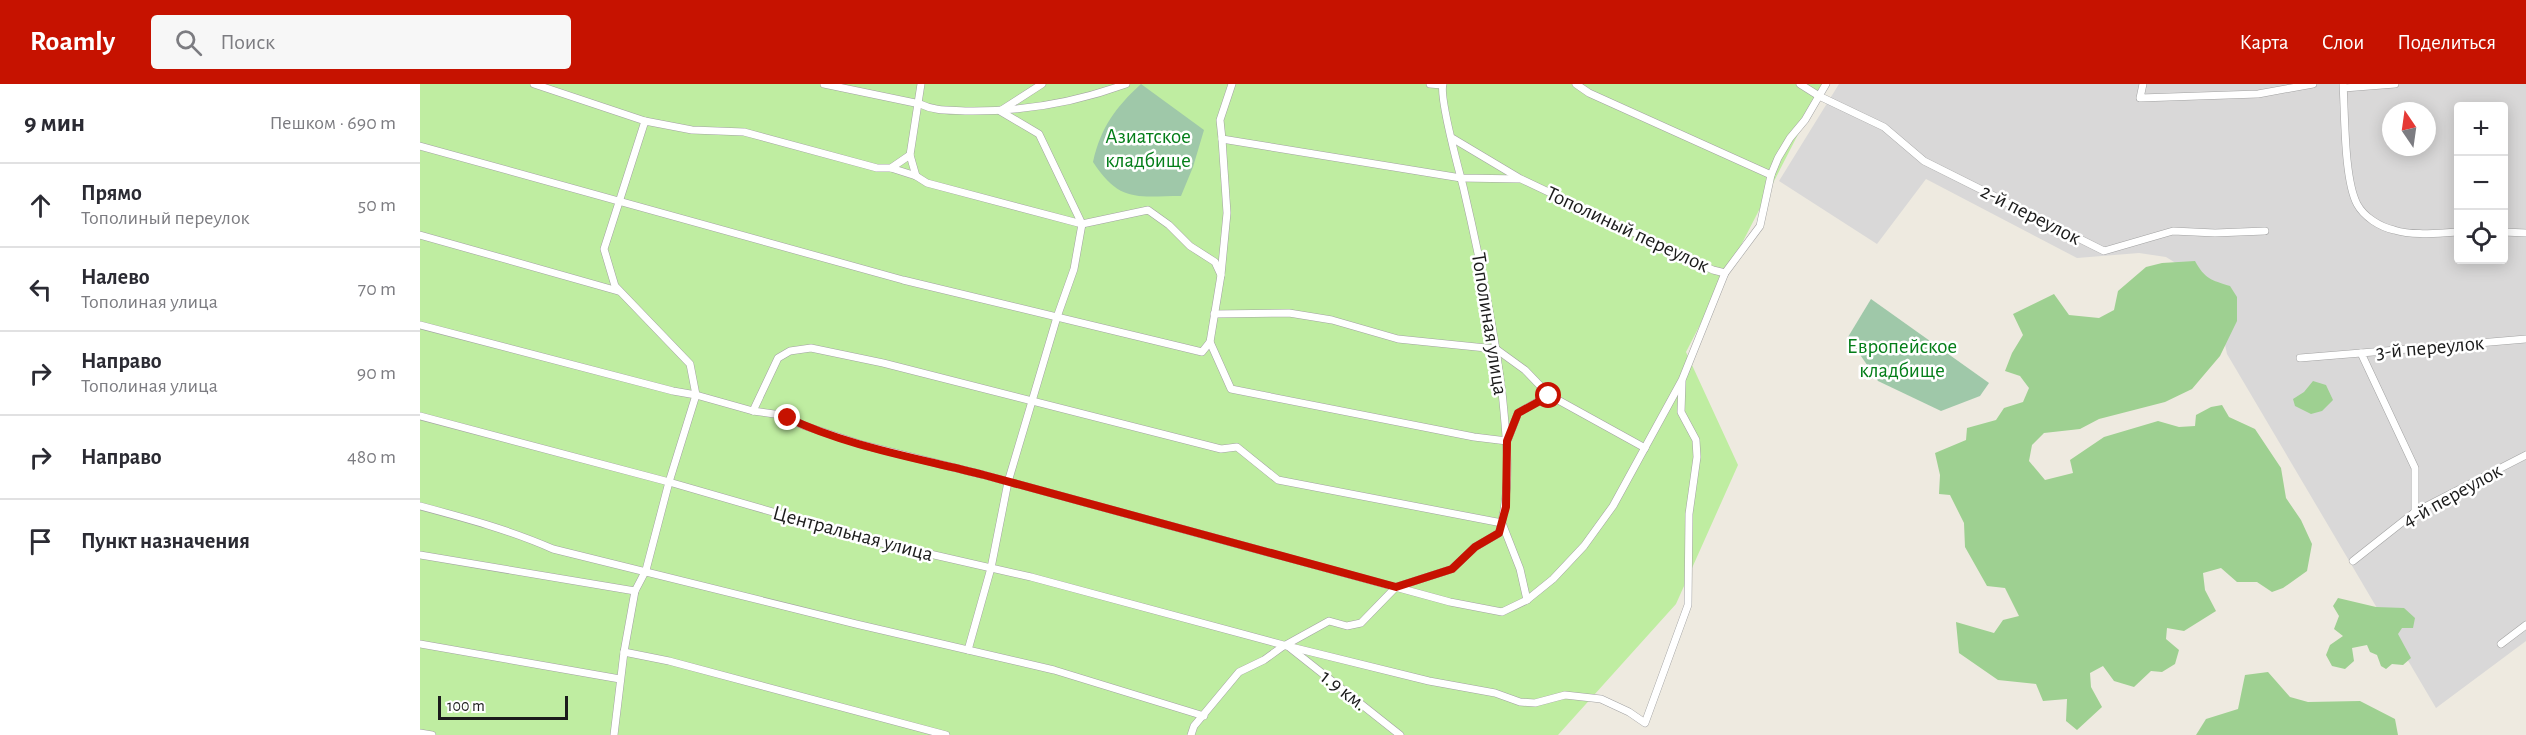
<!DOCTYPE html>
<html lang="ru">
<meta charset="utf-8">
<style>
body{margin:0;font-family:"Alegreya Sans",sans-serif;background:#f7f7f7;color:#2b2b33}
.controls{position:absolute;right:18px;top:18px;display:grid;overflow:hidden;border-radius:6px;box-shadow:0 3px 15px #0003}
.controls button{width:54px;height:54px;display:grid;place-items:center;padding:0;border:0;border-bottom:2px solid #e1e1e2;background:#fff;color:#2b2b33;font:30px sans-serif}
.compass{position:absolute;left:1962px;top:18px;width:54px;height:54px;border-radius:50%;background:#fff;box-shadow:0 3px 15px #0003;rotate:347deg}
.scale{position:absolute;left:18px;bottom:15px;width:130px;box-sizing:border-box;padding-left:6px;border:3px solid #1b1b1b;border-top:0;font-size:16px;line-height:21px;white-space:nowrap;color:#1b1b1b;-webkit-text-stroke:4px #fff;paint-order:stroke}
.stop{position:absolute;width:18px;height:18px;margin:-14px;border:4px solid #c61200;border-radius:50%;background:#fff}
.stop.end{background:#c61200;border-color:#fff;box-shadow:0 2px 6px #0008}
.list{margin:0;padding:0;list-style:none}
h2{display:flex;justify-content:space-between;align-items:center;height:78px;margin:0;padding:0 24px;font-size:26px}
h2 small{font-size:20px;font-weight:400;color:#7c7c81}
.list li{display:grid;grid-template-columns:39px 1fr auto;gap:18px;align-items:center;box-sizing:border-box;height:84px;padding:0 24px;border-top:2px solid #e1e1e2}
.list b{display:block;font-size:22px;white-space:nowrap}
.list p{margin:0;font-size:20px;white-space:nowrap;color:#7c7c81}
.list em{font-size:20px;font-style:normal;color:#7c7c81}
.icon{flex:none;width:33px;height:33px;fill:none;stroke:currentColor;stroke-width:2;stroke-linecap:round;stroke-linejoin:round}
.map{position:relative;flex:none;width:2106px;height:651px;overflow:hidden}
header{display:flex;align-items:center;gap:36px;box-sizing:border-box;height:84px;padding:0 30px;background:#c61200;color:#fff}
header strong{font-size:28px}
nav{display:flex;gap:33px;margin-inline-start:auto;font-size:21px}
.search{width:420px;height:54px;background:#f7f7f7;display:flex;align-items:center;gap:15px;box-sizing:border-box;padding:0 21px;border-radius:6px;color:#7c7c81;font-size:22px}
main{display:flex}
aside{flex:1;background:#fff}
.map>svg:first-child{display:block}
.residential{fill:#d9d8d8;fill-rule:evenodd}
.grass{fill:#bfeda1}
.forest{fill:#9ed091}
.cemetery{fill:#9fc8a9}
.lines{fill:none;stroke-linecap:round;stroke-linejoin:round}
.street-casing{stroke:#a2a2a2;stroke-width:8}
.street{stroke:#fff;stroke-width:7}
.route{stroke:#c61200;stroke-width:8}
.labels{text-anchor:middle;stroke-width:5;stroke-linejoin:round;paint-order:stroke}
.park-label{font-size:21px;fill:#047e19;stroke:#fff}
.street-label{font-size:21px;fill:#1b1b1b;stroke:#fff}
</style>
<header>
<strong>Roamly</strong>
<div class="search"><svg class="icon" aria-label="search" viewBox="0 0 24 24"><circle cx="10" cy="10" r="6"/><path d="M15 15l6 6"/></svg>Поиск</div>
<nav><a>Карта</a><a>Слои</a><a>Поделиться</a></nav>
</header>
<main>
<aside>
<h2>9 мин<small>Пешком · 690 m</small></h2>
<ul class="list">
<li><svg class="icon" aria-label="ahead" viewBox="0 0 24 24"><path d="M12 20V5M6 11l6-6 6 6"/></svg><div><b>Прямо</b><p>Тополиный переулок</p></div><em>50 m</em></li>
<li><svg class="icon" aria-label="left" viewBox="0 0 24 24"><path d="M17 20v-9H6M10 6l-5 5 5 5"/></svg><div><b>Налево</b><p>Тополиная улица</p></div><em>70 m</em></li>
<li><svg class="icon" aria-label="right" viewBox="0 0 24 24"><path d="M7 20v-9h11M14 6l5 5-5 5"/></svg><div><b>Направо</b><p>Тополиная улица</p></div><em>90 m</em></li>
<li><svg class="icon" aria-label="right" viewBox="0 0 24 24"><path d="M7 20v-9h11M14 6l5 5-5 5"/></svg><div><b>Направо</b></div><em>480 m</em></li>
<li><svg class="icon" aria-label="arrive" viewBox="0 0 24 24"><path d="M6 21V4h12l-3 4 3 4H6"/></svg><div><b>Пункт назначения</b></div></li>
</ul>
</aside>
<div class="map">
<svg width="2106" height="651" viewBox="0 0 2106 651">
<rect width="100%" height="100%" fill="#eeeae0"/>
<path class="residential" d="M1419,0H2106V557L2016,624L1807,270L1793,202L1746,173L1719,169L1657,174L1506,95L1457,160L1359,97ZM2038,22H2084V176H2038ZM1971,27H2007V63H1971Z"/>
<path class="grass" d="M0,0H1404L1266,268L1318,381L1256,520L1138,651H0Z"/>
<g class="forest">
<path d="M1775,177C1785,195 1791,196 1810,202L1817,213V237L1800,272L1772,305L1745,318L1679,335L1660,345L1624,349L1612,361L1609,377L1625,396L1653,389L1650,376L1684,353L1738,337L1759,343L1775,342L1776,331L1791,323L1802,321L1809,333L1835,345L1861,384L1866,414L1881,436L1892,460L1887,487L1863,504L1852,508L1837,498H1817L1801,484L1783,489L1785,506L1796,527L1764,547L1747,544L1746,555L1759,566L1755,580L1742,588L1731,587L1714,603L1694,597L1683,582L1670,589L1671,603L1682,623L1657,646L1646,637L1647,615L1623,617L1616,600L1578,596L1539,569L1536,538L1574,549L1583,536L1599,532L1585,504L1567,502L1545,463L1544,439L1530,411L1519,410L1520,391L1515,369L1546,356L1547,344L1576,336L1584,324L1603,318L1609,304L1600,292L1585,287L1592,269L1603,251L1593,230L1634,210L1649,231L1679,234L1694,226L1698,207L1726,183L1742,179Z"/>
<path d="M1893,297L1906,301L1913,316L1902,327L1891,330L1875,322L1873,315L1884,308Z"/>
<path d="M1918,514L1956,523L1984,524L1995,534L1993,544H1982L1978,550L1991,574L1983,581L1972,580L1966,585L1961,582L1957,571L1950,568L1947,561L1932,564L1934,577L1925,585L1912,582L1906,571L1910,561L1923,552L1914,545L1919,532L1913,522Z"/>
<path d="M1848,588L1870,613L1888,618L1940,617L1975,635L1978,651H1776L1786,635L1818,625L1825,591Z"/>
</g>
<g class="cemetery">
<path d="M721,0L784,46L773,83L761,112C716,112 700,119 673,78C681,43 695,24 721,0Z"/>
<path d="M1451,215L1569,299L1560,312L1521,327L1458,297L1428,253Z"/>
</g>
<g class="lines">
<g class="street-casing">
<g id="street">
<path d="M114,0L225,37"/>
<path d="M404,0L500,20C514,27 529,26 545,27C600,28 654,19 706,0"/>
<path d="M1010,0L1022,1"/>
<path d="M1156,0L1169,9L1351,91"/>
<path d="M1380,0L1399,12L1464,43L1504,77L1684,167L1753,147L1795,149L1845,147"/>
<path d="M1723,0L1720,14L1838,10L1893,0"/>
<path d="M1923,0C1925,30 1924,95 1937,120C1944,133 1960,143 1974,146C1994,152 2017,149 2038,148"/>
<path d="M1924,4L1975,0"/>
<path d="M1032,54L1099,94"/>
<path d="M802,55L800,36L812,0"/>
<path d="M0,62L483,196L782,268L790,258L811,305L1054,353L1087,357"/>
<path d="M490,71L496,92"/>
<path d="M471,84L496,92L507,99L662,140L728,126L749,141L770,162L795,178L801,191L790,258"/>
<path d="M2084,148L2106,149"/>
<path d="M0,151L198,207"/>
<path d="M801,191L807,129L802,55L1041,94L1101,95L1293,186L1305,189"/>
<path d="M794,230L869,229L912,236L978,255L1076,265"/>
<path d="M0,241L253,307L276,311L333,327L361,331L385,342L443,361L564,391L1030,518L1082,528L1107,516L1133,495L1164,462L1193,422L1262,296L1305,189L1340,142L1351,91L1358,74L1370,54L1385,36L1406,0"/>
<path d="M1076,265L1105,286L1129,311L1225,364"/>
<path d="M1880,274L1941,269"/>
<path d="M333,327L358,274L370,267L391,264L463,279L801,365L817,363L858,396L1082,439"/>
<path d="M0,332L249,398L453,457L611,493L867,562L1009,597L1075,609L1100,618L1115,619L1145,611L1181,615L1209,628L1225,639L1268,521L1269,430L1277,373L1276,356L1261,328L1262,298"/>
<path d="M1088,355L1098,329L1129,311"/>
<path d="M0,422C45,434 90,446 133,465L436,540L634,586L784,632"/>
<path d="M1995,428V384L1941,269L2106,255"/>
<path d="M1082,439L1100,485L1107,516"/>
<path d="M0,471L215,507"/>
<path d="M1933,477L1995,428L2106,371"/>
<path d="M0,560L200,595"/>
<path d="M2081,560L2106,541"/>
<path d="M869,563L980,651"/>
<path d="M548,566L571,484L588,398L637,233L654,185L662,140L619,50L580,27L622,0"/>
<path d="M204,568L249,577L526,651"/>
<path d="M0,649L12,651"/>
<path d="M194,651L204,568L215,507L226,486L249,398L276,311L270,280L195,202L184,165L225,37L272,46L324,48L457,84H471L490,71L501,0"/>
<path d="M771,651L774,642L819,588L844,576L862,563L909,537L927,542L941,539L976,503L1032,485L1055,463L1079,449C1092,403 1087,356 1082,308C1073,238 1059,170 1043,102C1038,83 1019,13 1023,0"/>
</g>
</g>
<use href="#street" class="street"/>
</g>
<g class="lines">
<path class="route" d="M368,334C429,363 498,374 564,391C701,428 839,466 976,503L1032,485L1055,463L1079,449L1086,423L1087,357L1098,329L1129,312"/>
</g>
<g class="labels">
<g class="park-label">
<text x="728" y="59">Азиатское<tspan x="728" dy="24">кладбище</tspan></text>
<text x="1482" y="269">Европейское<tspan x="1482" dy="24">кладбище</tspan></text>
</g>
<g class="street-label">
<text transform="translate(1611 130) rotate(27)" y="7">2-й переулок</text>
<text transform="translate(1208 145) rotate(25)" y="7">Тополиный переулок</text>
<text transform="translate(1070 240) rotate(81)" y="7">Тополиная улица</text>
<text transform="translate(2010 263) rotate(-5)" y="7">3-й переулок</text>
<text transform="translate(2032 411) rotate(-29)" y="7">4-й переулок</text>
<text transform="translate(433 449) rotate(15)" y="7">Центральная улица</text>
<text transform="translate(924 606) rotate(38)" y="7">1.9 км.</text>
</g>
</g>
</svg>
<div class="controls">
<button>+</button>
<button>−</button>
<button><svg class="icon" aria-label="locate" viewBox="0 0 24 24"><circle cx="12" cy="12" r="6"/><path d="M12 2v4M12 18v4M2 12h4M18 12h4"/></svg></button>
</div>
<svg class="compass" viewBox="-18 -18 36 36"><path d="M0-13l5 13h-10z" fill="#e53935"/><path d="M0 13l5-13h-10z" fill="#7c7c81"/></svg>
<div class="scale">100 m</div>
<div class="stop" style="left:1129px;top:312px"></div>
<div class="stop end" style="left:368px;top:334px"></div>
</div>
</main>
